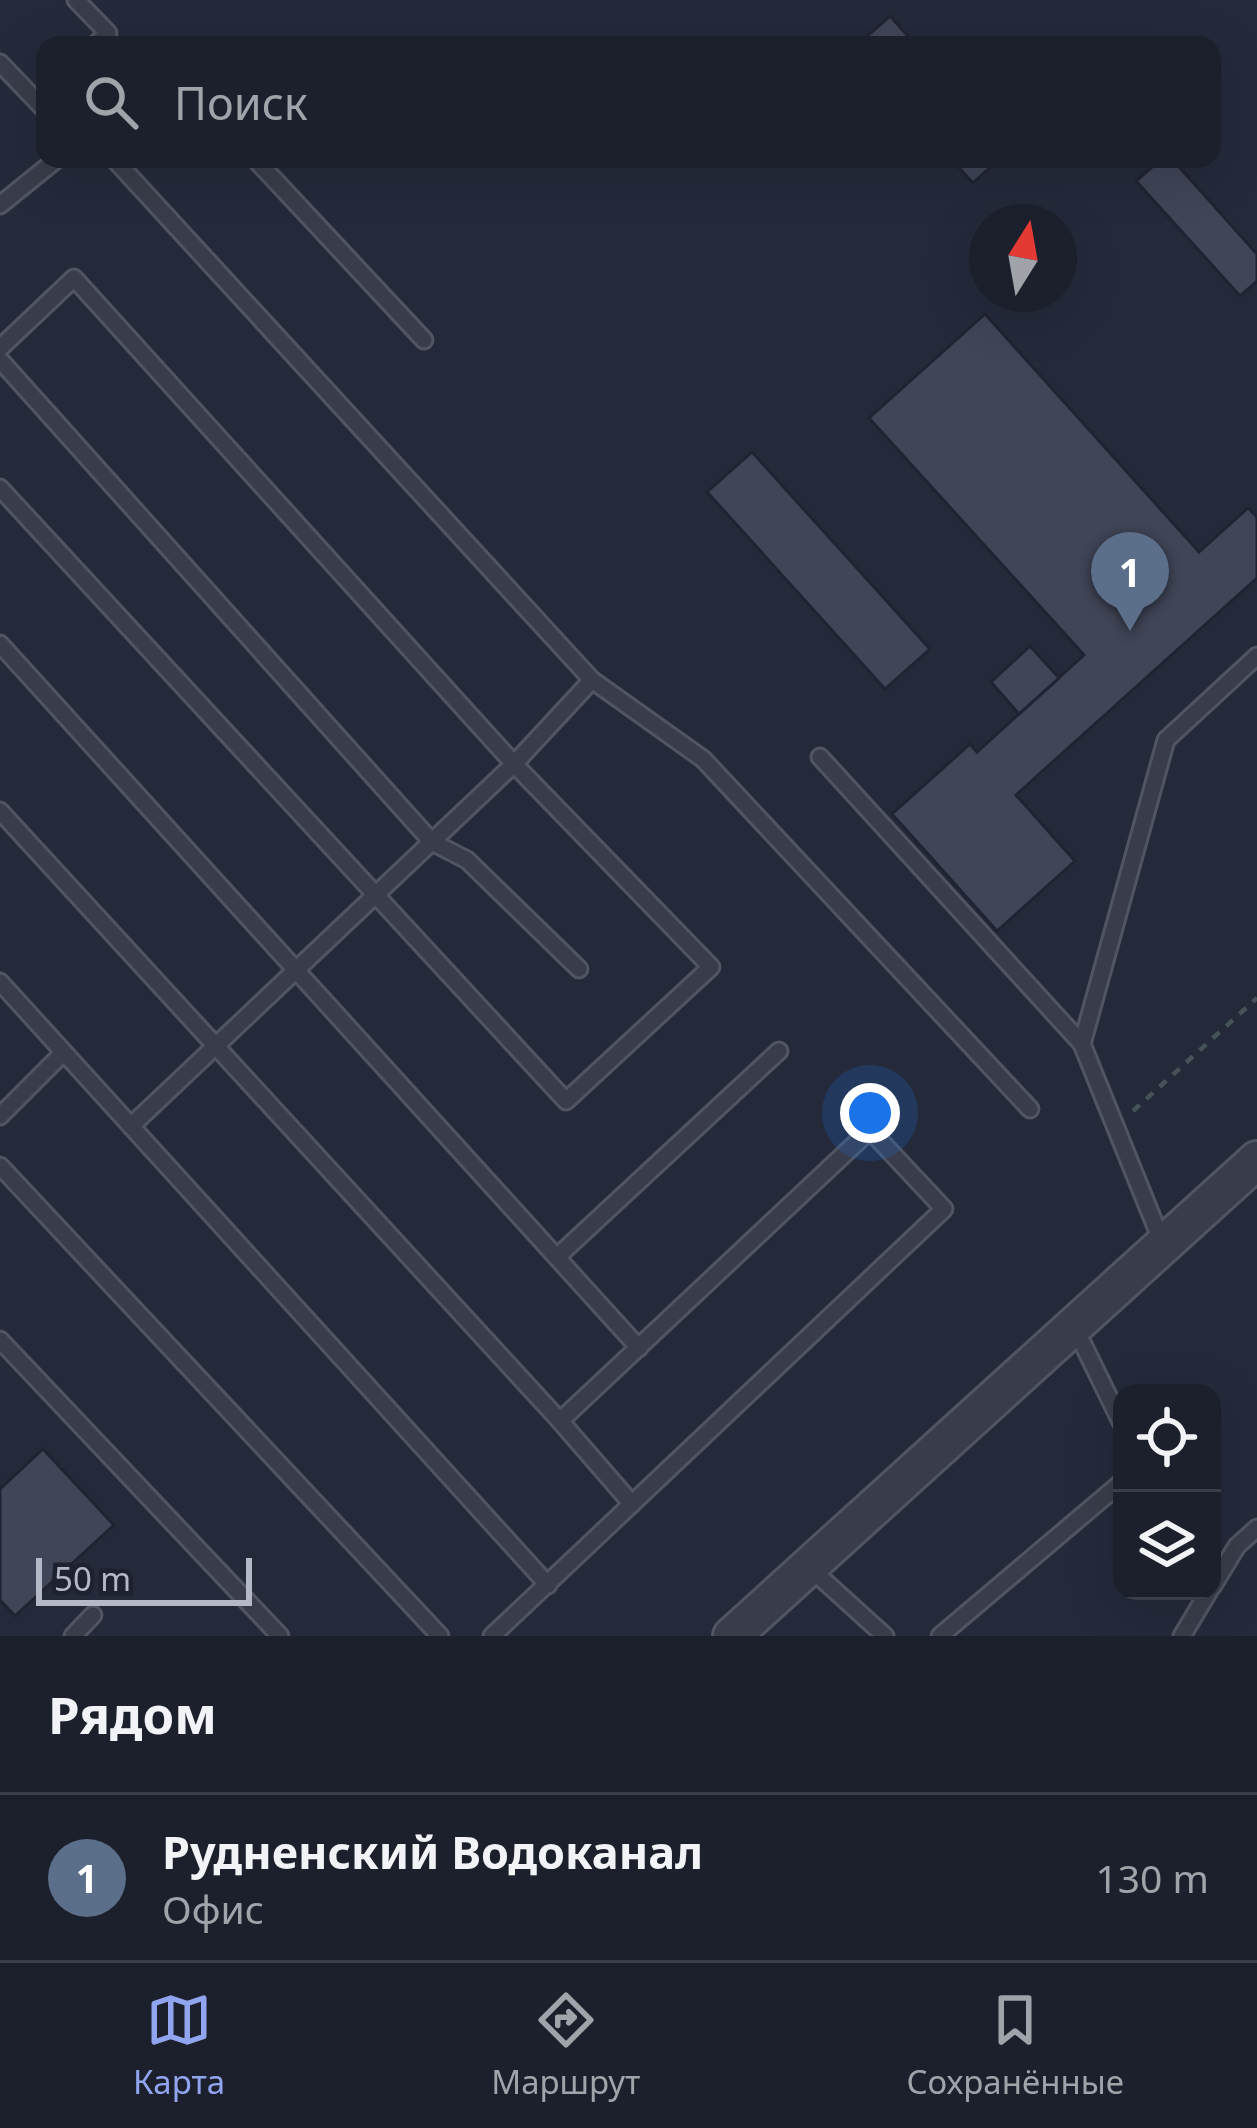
<!DOCTYPE html>
<html lang="ru">
<meta charset="utf-8">
<style>
body{margin:0;font-family:"Noto Sans",sans-serif;background:#292d38;color:#f1f3f6}
.controls{position:absolute;right:36px;bottom:36px;display:grid;overflow:hidden;border-radius:24px;box-shadow:0 12px 48px #0002}
.controls button{width:108px;height:108px;display:grid;place-items:center;padding:0;border:0;border-bottom:3px solid #3a3e48;background:#1c202c;color:#f1f3f6;font:60px sans-serif}
.compass{position:absolute;left:969px;top:204px;width:108px;height:108px;border-radius:50%;background:#1c202c;box-shadow:0 12px 48px #0002;rotate:11deg}
.scale{position:absolute;left:36px;bottom:30px;width:216px;box-sizing:border-box;padding-left:12px;border:6px solid #b5b8c6;border-top:0;font-size:33px;line-height:42px;white-space:nowrap;color:#b5b8c6;-webkit-text-stroke:9px #1e2230;paint-order:stroke}
.you{position:absolute;left:870px;top:1113px;width:42px;height:42px;margin:-30px;border:9px solid #fff;border-radius:50%;background:#1a73e8;box-shadow:0 0 0 18px #1a73e833}
.badge{display:grid;place-items:center;width:78px;height:78px;border-radius:50%;background:#91a4ef;color:#fff;font-size:39px;font-weight:700}
.pin{position:absolute;translate:-50% -99px;filter:drop-shadow(0 3px 6px #0008)}
.pin::after{content:'';position:absolute;top:63px;width:42px;height:36px;background:inherit;clip-path:polygon(0 0,100% 0,50% 100%)}
.list{margin:0;padding:0;list-style:none}
h2{display:flex;justify-content:space-between;align-items:center;height:156px;margin:0;padding:0 48px;font-size:51px}
h2 small{font-size:39px;font-weight:400;color:#a0a3a9}
.list li{display:grid;grid-template-columns:78px 1fr auto;gap:36px;align-items:center;box-sizing:border-box;height:168px;padding:0 48px;border-top:3px solid #3a3e48}
.list b{display:block;font-size:45px;white-space:nowrap}
.list p{margin:0;font-size:39px;white-space:nowrap;color:#a0a3a9}
.list em{font-size:39px;font-style:normal;color:#a0a3a9}
.icon{flex:none;width:66px;height:66px;fill:none;stroke:currentColor;stroke-width:2;stroke-linecap:round;stroke-linejoin:round}
.map{position:relative;flex:none;width:1257px;height:1636px;overflow:hidden}
.search{position:absolute;background:#1c202c;box-shadow:0 12px 48px #0002;left:36px;right:36px;top:36px;height:132px;display:flex;align-items:center;gap:30px;box-sizing:border-box;padding:0 42px;border-radius:24px;color:#a0a3a9;font-size:45px}
.sheet{height:324px;background:#1c202c}
nav{display:flex;justify-content:space-around;align-items:center;box-sizing:border-box;height:168px;border-top:3px solid #3a3e48;background:#1c202c;font-size:33px;color:#a0a3a9}
nav a{display:grid;justify-items:center;gap:6px}
nav .on{color:#91a4ef}
.map>svg:first-child{display:block}
.building{fill:#404557;stroke:#202432;stroke-width:3}
.lines{fill:none;stroke-linecap:round;stroke-linejoin:round}
.service-casing{stroke:#515563;stroke-width:21}
.tertiary-casing{stroke:#515563;stroke-width:42}
.path{stroke:#455359;stroke-width:4.5;stroke-dasharray:9 9;stroke-linecap:butt}
.service{stroke:#393d4b;stroke-width:15}
.tertiary{stroke:#393d4b;stroke-width:36}
</style>
<div class="map">
<svg width="1257" height="1636" viewBox="0 0 1257 1636">
<rect width="100%" height="100%" fill="#252a3b"/>
<g class="building">
<path d="M890,16L916,45H857Z"/>
<path d="M951,159H999L973,183Z"/>
<path d="M1161,159H1172L1257,254V281L1240,296L1136,181Z"/>
<path d="M985,314L1199,552L1248,508L1257,517V578L1016,795L1075,861L997,931L892,814L970,744L977,752L1084,655L869,418Z"/>
<path d="M752,452L930,649L885,689L707,492Z"/>
<path d="M1030,646L1059,678L1019,714L991,682Z"/>
<path d="M43,1449L114,1525L15,1616L0,1600V1489Z"/>
</g>
<g class="lines">
<g class="service-casing">
<g id="service">
<path d="M76,0L108,33L95,45"/>
<path d="M0,63L45,110"/>
<path d="M114,159L592,680L703,759L1030,1109"/>
<path d="M255,159L424,340"/>
<path d="M0,205L57,159"/>
<path d="M0,348L74,278L514,764L711,967L566,1101L0,488"/>
<path d="M0,360L432,842L467,860L579,969"/>
<path d="M0,644L639,1348"/>
<path d="M820,757L1082,1044L1162,1242"/>
<path d="M0,811L560,1421L632,1504"/>
<path d="M0,982L548,1585"/>
<path d="M1082,1044L1166,740L1257,656"/>
<path d="M0,1116L63,1053"/>
<path d="M131,1126L514,764L592,680"/>
<path d="M0,1166L440,1636"/>
<path d="M557,1257L779,1051"/>
<path d="M1074,1326L1122,1424"/>
<path d="M0,1340L280,1636"/>
<path d="M811,1569L885,1636"/>
<path d="M1212,1587L1237,1546L1257,1528"/>
<path d="M73,1636L93,1615"/>
<path d="M492,1636L944,1209L870,1130L560,1421"/>
<path d="M940,1636L1122,1482"/>
<path d="M1182,1636L1209,1591"/>
</g>
</g>
<g class="tertiary-casing">
<path id="tertiary" d="M732,1636L1257,1160"/>
</g>
<path class="path" d="M1133,1111L1257,998"/>
<use href="#service" class="service"/>
<use href="#tertiary" class="tertiary"/>
</g>
</svg>
<div class="controls">
<button><svg class="icon" aria-label="locate" viewBox="0 0 24 24"><circle cx="12" cy="12" r="6"/><path d="M12 2v4M12 18v4M2 12h4M18 12h4"/></svg></button>
<button><svg class="icon" aria-label="layers" viewBox="0 0 24 24"><path d="M12 4l9 5-9 5-9-5zM3 14l9 5 9-5"/></svg></button>
</div>
<svg class="compass" viewBox="-18 -18 36 36"><path d="M0-13l5 13h-10z" fill="#e53935"/><path d="M0 13l5-13h-10z" fill="#a0a3a9"/></svg>
<div class="scale">50 m</div>
<div class="you"></div>
<div class="pin badge" style="left:1130px;top:631px;background:#5c6f8a">1</div>
<div class="search"><svg class="icon" aria-label="search" viewBox="0 0 24 24"><circle cx="10" cy="10" r="6"/><path d="M15 15l6 6"/></svg>Поиск</div>
</div>
<section class="sheet">
<h2>Рядом<small></small></h2>
<ul class="list">
<li><span class="badge" style="background:#5c6f8a">1</span><div><b>Рудненский Водоканал</b><p>Офис</p></div><em>130 m</em></li>
</ul>
</section>
<nav>
<a class="on"><svg class="icon" aria-label="map" viewBox="0 0 24 24"><path d="M3 6l6-2 6 2 6-2v14l-6 2-6-2-6 2zM9 4v14M15 6v14"/></svg>Карта</a>
<a><svg class="icon" aria-label="directions" viewBox="0 0 24 24"><path d="M12 3l9 9-9 9-9-9zM9 14v-3h6M13 9l2 2-2 2"/></svg>Маршрут</a>
<a><svg class="icon" aria-label="saved" viewBox="0 0 24 24"><path d="M7 4h10v16l-5-4-5 4z"/></svg>Сохранённые</a>
</nav>
